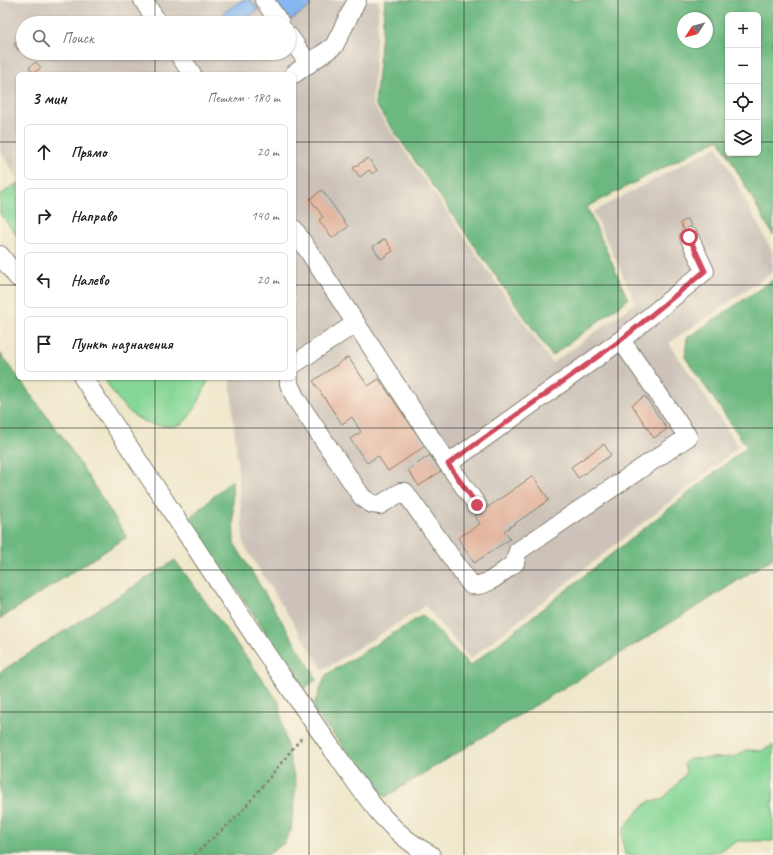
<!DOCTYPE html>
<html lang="ru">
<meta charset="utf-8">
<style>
body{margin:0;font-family:Caveat,sans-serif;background:#f6f6f6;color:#202124}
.controls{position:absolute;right:12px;top:12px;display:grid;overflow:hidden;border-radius:6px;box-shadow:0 1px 3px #0004}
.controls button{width:36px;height:36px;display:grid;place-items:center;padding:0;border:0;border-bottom:1px solid #e0e0e0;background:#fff;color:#202124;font:20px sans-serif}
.compass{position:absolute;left:677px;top:12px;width:36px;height:36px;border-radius:50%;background:#fff;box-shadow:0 1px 3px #0004;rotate:234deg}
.stop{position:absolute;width:12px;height:12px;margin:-9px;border:3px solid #d1495b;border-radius:50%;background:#fff}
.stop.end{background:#d1495b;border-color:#fff;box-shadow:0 1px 4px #0008}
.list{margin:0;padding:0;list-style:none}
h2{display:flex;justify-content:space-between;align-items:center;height:52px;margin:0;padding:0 16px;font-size:17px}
h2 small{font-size:13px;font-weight:400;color:#757577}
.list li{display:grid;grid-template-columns:26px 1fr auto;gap:12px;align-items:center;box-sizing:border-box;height:56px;margin:0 8px 8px;padding:0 8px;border:1px solid #e0e0e0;border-radius:6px}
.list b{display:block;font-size:15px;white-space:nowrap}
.list em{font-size:13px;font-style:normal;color:#757577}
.icon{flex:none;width:22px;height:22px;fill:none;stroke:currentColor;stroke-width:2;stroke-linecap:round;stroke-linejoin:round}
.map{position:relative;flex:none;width:773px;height:855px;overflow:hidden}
.search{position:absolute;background:#fff;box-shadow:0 1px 3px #0004;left:16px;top:16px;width:280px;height:44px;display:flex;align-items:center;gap:10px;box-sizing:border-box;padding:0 14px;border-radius:22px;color:#757577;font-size:15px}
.panel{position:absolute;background:#fff;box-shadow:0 1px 3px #0004;left:16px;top:72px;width:280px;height:308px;border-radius:6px}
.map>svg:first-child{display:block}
.industrial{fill:#ccc2b9;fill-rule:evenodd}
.green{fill:#86d797;stroke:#517a5a}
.forest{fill:#6cb880;stroke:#446a4e;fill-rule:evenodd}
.water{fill:#85b8f2;stroke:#506a87}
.building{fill:#e3b6a0}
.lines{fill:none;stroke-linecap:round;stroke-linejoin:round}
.minor-casing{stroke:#858273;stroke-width:20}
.path{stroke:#858273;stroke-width:2.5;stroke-dasharray:3 3;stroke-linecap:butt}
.minor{stroke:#fff;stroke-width:18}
.route{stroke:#d1495b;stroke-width:5}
.grid{fill:none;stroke:#1c1c1c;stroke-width:1;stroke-opacity:0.55}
</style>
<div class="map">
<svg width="773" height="855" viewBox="0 0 773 855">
<rect width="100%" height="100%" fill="#fcf5e5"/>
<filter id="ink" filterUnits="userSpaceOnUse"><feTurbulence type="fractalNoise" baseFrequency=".025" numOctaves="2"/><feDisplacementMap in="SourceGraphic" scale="8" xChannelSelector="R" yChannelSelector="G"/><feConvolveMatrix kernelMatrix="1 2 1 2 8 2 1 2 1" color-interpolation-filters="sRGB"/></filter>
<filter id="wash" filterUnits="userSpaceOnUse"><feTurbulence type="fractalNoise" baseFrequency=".012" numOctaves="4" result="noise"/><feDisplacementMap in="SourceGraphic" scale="16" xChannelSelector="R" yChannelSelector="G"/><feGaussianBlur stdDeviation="0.9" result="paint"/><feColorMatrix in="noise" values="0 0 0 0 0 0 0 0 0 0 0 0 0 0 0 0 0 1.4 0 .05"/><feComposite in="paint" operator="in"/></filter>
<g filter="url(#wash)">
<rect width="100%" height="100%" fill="#eee7ca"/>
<path class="industrial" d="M0,0H379L372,104L552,363L636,303L593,212L717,146L773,253V272L669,343L739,447L470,659L425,606L323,670L244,545L230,378H294V74H18L17,177L0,151ZM23,23H289V53H23Z"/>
<g class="green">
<path d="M18,183V237L0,214V195Z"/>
<path d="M104,378H209C204,390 194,415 183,423C177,427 170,426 163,426C133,424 118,401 104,378Z"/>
<path d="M773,745V841H738L720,851L693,855H625L622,835L626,825L642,807L650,801L661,800L670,792L683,777L686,772L684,763L689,759L733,757L747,750L761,751Z"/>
</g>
<g class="forest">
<path d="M385,0H773V235L719,139L587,207L628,299L552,356L375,104ZM728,15H758V153H728ZM683,18H707V42H683Z"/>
<path d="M773,280V558L703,603L385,797L312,709L326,675L423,615L470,666L747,447L685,357L687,338Z"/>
<path d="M0,353L66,442L127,537L0,619Z"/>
<path d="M232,480L234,543L317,679L304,689L188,519Z"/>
<path d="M175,560L279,702L284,733L296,784L291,830L284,843L268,855H0V672Z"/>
</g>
<g class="water">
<path d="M242,0H251L258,10L249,16L254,23H230L223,13Z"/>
<path d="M275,0H307L311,6L289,21Z"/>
</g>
<g id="blocks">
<g class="building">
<path d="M22,39L23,46L18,50L14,44Z"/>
<path d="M36,62L41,68L33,73L29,67Z"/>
<path d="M368,158L377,170L372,174L369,170L360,177L353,168Z"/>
<path d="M322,190L348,227L332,238L319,220L323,217L310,199Z"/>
<path d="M688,219L691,226L684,230L680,223Z"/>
<path d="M385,239L393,251L381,259L373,247Z"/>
<path d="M348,357L368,386L379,379L425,446L388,471L378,456L367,463L350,439L361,432L352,417L342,424L313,381Z"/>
<path d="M645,396L667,429L654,438L632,405Z"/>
<path d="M604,444L611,455L578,478L571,467Z"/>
<path d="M430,455L441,471L419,486L408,470Z"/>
<path d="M533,476L549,500L504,531L510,539L474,563L458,538L480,524L475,516Z"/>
</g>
</g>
</g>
<g filter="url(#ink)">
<use href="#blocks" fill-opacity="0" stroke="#858273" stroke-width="1"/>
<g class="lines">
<g class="minor-casing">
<g id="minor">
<path d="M143,0L158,23"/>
<path d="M264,0L280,23"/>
<path d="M289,36L309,64"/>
<path d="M178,53L192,74"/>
<path d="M294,74L334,46L357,0"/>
<path d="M294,229L448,464L477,505"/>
<path d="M0,255L18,278"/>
<path d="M621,340L705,271L689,237"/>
<path d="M294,364L356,323"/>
<path d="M83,378C150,477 215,579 283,678C302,706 321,733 340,760C366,797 390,834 431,855"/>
<path d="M289,378V384L296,399L362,497L372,504L380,505L401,492H405L471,585C487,588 503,571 515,563L516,557L518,551L688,437L621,340L448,464"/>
</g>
</g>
<path class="path" d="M194,855L239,815L303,736"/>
<use href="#minor" class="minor"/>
</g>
</g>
<g class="lines" filter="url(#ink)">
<path class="route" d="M477,505L448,464L621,340L705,271L689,237"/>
</g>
<path class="grid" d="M155,0V23M309,0V855M464,0V855M618,0V855M155,53V74M0,142H18M294,142H728M758,142H773M0,285H18M294,285H773M155,378V855M0,428H773M0,570H773M0,712H773"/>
</svg>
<div class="controls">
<button>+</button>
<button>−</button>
<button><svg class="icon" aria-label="locate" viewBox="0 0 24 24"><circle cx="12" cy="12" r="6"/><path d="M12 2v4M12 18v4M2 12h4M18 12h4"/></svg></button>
<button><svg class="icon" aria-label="layers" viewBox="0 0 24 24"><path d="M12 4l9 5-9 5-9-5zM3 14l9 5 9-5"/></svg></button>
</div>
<svg class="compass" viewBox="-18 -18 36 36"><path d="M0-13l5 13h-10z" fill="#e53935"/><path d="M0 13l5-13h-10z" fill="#757577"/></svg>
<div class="stop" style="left:689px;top:237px"></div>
<div class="stop end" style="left:477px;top:505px"></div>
<div class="search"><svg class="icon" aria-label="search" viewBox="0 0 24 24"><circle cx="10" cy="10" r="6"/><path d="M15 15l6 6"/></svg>Поиск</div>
<section class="panel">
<h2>3 мин<small>Пешком · 180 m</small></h2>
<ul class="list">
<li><svg class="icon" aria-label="ahead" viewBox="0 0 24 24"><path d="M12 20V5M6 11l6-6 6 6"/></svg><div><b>Прямо</b></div><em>20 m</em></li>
<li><svg class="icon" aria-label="right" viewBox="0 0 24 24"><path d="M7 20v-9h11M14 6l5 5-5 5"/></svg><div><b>Направо</b></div><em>140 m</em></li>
<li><svg class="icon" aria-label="left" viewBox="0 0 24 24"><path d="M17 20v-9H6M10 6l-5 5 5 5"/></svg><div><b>Налево</b></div><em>20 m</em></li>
<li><svg class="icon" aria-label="arrive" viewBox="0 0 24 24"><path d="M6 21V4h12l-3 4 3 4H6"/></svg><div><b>Пункт назначения</b></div></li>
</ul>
</section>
</div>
